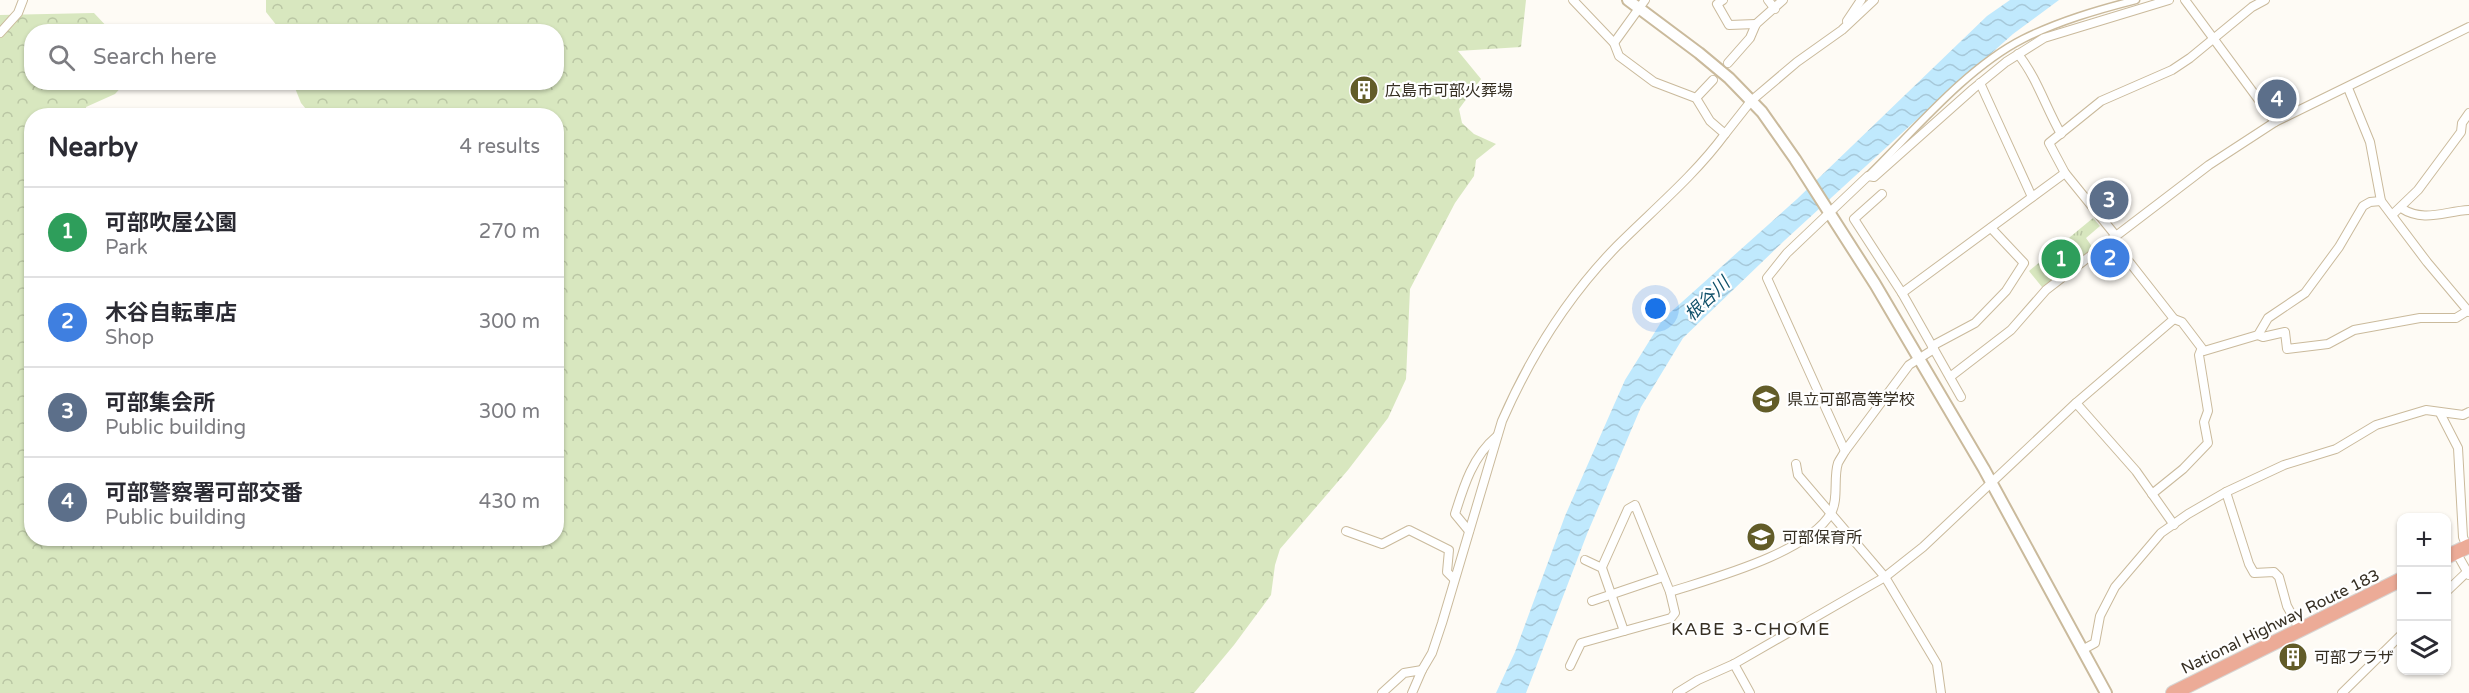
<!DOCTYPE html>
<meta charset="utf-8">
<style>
body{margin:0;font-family:"Varela Round","Noto Sans JP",sans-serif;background:#f2f2f3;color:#2b2b33}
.controls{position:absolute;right:18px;bottom:18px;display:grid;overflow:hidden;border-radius:12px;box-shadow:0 2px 4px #0004}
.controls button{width:54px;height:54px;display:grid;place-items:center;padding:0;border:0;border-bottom:2px solid #e1e1e2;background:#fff;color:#2b2b33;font:30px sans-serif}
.you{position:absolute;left:1656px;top:309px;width:21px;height:21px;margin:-15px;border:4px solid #fff;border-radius:50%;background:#1a73e8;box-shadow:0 0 0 9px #1a73e833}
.badge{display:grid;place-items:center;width:39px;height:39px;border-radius:50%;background:#7c3aed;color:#fff;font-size:20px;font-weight:700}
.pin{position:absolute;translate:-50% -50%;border:3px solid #fff;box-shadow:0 2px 6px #0006}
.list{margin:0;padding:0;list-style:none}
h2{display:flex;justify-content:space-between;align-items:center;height:78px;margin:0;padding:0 24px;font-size:26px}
h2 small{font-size:20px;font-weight:400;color:#7c7c81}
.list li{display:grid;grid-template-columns:39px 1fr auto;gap:18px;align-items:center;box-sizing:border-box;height:90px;padding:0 24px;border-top:2px solid #e1e1e2}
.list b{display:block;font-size:22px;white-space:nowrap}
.list p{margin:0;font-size:20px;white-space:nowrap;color:#7c7c81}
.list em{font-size:20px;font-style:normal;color:#7c7c81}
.icon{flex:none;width:33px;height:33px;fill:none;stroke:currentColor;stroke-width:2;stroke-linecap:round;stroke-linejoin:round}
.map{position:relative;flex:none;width:2469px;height:693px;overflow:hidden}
.search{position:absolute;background:#fff;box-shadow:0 2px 4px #0004;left:24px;top:24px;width:540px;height:66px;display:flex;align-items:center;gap:15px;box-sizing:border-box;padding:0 21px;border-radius:24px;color:#7c7c81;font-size:22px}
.panel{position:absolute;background:#fff;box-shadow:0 2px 4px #0004;left:24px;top:108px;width:540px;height:438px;border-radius:24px}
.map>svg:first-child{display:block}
.forest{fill:url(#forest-crowns)}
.park{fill:url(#park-tufts)}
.water{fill:url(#water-waves)}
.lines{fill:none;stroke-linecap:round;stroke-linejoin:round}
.pedestrian-casing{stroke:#caba9c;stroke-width:9}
.minor-casing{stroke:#caba9c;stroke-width:10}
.tertiary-casing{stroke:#caba9c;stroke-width:14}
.trunk-casing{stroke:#d7d5d3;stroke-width:16}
.pedestrian{stroke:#fff;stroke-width:6}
.minor{stroke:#fff;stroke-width:8}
.tertiary{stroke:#fff;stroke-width:10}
.trunk{stroke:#ecab97;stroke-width:14}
.labels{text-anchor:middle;stroke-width:4.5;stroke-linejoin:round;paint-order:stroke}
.poi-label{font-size:16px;fill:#362f23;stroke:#fff;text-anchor:start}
.street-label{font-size:16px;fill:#362f23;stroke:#fff}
.water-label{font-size:18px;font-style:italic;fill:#0f5069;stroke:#fff}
.neighbourhood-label{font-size:18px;letter-spacing:1.5px;fill:#362f23;stroke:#fff}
</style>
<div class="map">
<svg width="2469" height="693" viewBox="0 0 2469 693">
<defs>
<pattern id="forest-crowns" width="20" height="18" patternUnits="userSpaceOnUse" patternTransform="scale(1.5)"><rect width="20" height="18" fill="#d8e7bf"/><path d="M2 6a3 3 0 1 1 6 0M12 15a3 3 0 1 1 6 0" fill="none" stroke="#bac6a4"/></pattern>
<pattern id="park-tufts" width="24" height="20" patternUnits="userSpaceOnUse" patternTransform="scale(1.5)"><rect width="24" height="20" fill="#d8e7bf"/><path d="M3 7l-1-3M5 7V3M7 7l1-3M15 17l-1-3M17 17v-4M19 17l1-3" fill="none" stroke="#bac6a4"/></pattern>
<pattern id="water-waves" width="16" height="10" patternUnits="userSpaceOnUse" patternTransform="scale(1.5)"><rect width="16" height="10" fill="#c0e9fd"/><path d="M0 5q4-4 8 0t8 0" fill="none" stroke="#a6c8d9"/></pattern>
</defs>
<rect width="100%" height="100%" fill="#fefbf5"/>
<path class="forest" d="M266,0H1526L1521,47L1458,51L1481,79L1459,109L1462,123L1474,134L1496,144L1476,160L1474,176L1455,203L1410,289L1406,379L1388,418L1348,470L1280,549L1275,565L1271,595L1234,645L1194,693H0V15L94,13L111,31L32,32V82L125,83L115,94L86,107L87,115L32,116V538H556V116L311,115L301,103L293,83L556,82V32L281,31L266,12Z"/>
<path class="park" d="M2093,218L2100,226L2086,238L2093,248L2042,287L2029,271Z"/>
<path class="water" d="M2010,0H2059L2013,34L1913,123L1785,240L1683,338L1641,407L1587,534L1526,693H1496L1515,652L1565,516L1625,380L1663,319L1797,199L1987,16Z"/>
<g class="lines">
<g class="pedestrian-casing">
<path id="pedestrian" d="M1868,176C1914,131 1966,68 2023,39C2059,21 2097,10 2136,0"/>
</g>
<g class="minor-casing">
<g id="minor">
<path d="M1573,0L1614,43L1619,56L1654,82L1696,98L1710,121L1725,134L1751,101L1797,62L1842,30L1874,0"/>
<path d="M1723,0L1717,4L1729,25L1756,24"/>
<path d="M1768,0L1775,9"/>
<path d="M2185,0L2275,122"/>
<path d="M1847,21L1861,0"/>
<path d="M0,33L18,13L23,0"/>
<path d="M1614,43L1645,0"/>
<path d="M2018,54C2037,78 2046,108 2061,134"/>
<path d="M1728,63L1750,38L1756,24L1783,0"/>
<path d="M1980,83L2032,197"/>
<path d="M2348,88L2370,142L2381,201L2427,262L2469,312"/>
<path d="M1696,98L1713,80"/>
<path d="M1882,194L1854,219L1902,293L1961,397"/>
<path d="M2401,208C2424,223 2445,211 2469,210"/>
<path d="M2392,215L2418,190L2461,132L2462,123L2469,113"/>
<path d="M1902,293L2065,173"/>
<path d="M2174,319L2182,322L2204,351L2258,335L2268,318L2305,293L2339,247L2363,206L2370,202L2381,201"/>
<path d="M2258,335L2263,337L2285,332L2287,349L2328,344L2354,330L2420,318H2456L2469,310"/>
<path d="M1932,346L1975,323L2006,291L2024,263L1991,228"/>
<path d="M1950,377L2011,330L2046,290L2116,236L2065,173L2049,143L2101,101L2172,70L2190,58L2252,7L2265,0"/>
<path d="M2076,403L2136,471L2174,525"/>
<path d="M2440,413L2458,448L2463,537L2467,547"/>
<path d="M1845,451L1767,278L1787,253L1868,176L1874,177L1973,89L2006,62L2044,38L2169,0"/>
<path d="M1796,464L1798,475L1885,577L1937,664L1941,693"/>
<path d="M2226,492L2249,564L2254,573L2274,572L2279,577L2287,606L2300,630"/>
<path d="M2152,494L2183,469L2208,443L2204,422L2208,411L2199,355L2201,350"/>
<path d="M1346,531L1382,544L1409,530L1449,550L1447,572L1454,579"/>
<path d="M1469,531L1455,514C1464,485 1473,456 1497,436"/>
<path d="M2456,552L2469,575"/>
<path d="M1585,560L1602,568L1624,631"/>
<path d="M1670,592C1713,578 1808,553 1831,513C1839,499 1833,478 1838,463C1840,459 1843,455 1845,451L1909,365L1934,349"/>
<path d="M2446,592L2467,572"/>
<path d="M1592,601L1663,577"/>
<path d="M2082,650L2095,643L2100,616L2115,587L2161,533L2188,514L2226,492L2284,465L2336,449L2376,425L2426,410L2463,415L2469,412"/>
<path d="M1734,664L1750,693"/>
<path d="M1570,666L1581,643L1671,618L1675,613L1670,592L1635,505L1628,509L1602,567"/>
<path d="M1422,670L1432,653L1442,623L1502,421C1530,357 1568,296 1617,246C1653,210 1695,175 1725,134"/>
<path d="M1382,693L1404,673L1422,670L1412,693"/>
<path d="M1677,693L1698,680L1734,664L1885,577L1923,547L2076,403L2174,319L2116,245V236L2209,165L2275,122L2469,27"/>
<path d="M2342,693L2402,634"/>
</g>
</g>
<g class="tertiary-casing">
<path id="tertiary" d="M1628,0L1699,53L1729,78L1762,112L1795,159L1875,284L1984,469L2106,693"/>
</g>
<g class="trunk-casing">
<g id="trunk">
<path d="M2446,557L2469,546"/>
<path d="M2173,693L2402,579"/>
</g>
</g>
<use href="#pedestrian" class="pedestrian"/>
<use href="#minor" class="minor"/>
<use href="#tertiary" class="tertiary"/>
<use href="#trunk" class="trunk"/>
</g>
<defs>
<g id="building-disc" transform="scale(1.5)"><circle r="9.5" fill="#625c28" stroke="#fff"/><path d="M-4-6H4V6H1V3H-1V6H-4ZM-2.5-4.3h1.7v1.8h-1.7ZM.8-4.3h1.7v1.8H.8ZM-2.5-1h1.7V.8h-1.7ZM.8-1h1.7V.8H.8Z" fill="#fff"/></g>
<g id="school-disc" transform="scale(1.5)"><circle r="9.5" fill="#625c28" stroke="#fff"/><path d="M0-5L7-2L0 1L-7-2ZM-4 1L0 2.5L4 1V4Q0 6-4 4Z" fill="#fff"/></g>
</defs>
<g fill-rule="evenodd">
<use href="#building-disc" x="1364" y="90"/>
<use href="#school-disc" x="1766" y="399"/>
<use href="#school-disc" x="1761" y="537"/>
<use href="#building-disc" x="2293" y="657"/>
</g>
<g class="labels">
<g class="poi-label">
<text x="1385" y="96">広島市可部火葬場</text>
<text x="1787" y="405">県立可部高等学校</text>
<text x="1782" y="543">可部保育所</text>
<text x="2314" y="663">可部プラザ</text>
</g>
<g class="street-label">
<text transform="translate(2280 621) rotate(-26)" y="6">National Highway Route 183</text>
</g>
<g class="water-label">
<text transform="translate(1707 299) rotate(-44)" y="6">根谷川</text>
</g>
<g class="neighbourhood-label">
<text x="1751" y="635">KABE 3-CHOME</text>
</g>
</g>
</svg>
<div class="controls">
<button>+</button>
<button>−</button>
<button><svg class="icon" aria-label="layers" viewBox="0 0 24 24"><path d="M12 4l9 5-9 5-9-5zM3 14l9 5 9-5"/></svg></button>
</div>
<div class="you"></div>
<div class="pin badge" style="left:2061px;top:259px;background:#2e9e5b">1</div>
<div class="pin badge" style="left:2110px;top:258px;background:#3f7fe0">2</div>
<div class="pin badge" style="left:2109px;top:200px;background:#5c6f8a">3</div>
<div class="pin badge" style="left:2277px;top:99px;background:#5c6f8a">4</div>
<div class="search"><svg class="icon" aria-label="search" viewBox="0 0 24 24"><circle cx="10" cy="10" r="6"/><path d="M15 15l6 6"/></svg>Search here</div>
<section class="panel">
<h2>Nearby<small>4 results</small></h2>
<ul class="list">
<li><span class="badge" style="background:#2e9e5b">1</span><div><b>可部吹屋公園</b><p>Park</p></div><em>270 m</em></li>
<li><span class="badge" style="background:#3f7fe0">2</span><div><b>木谷自転車店</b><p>Shop</p></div><em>300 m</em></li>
<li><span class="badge" style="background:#5c6f8a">3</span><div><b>可部集会所</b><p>Public building</p></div><em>300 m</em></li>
<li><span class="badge" style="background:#5c6f8a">4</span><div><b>可部警察署可部交番</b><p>Public building</p></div><em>430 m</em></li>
</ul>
</section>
</div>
